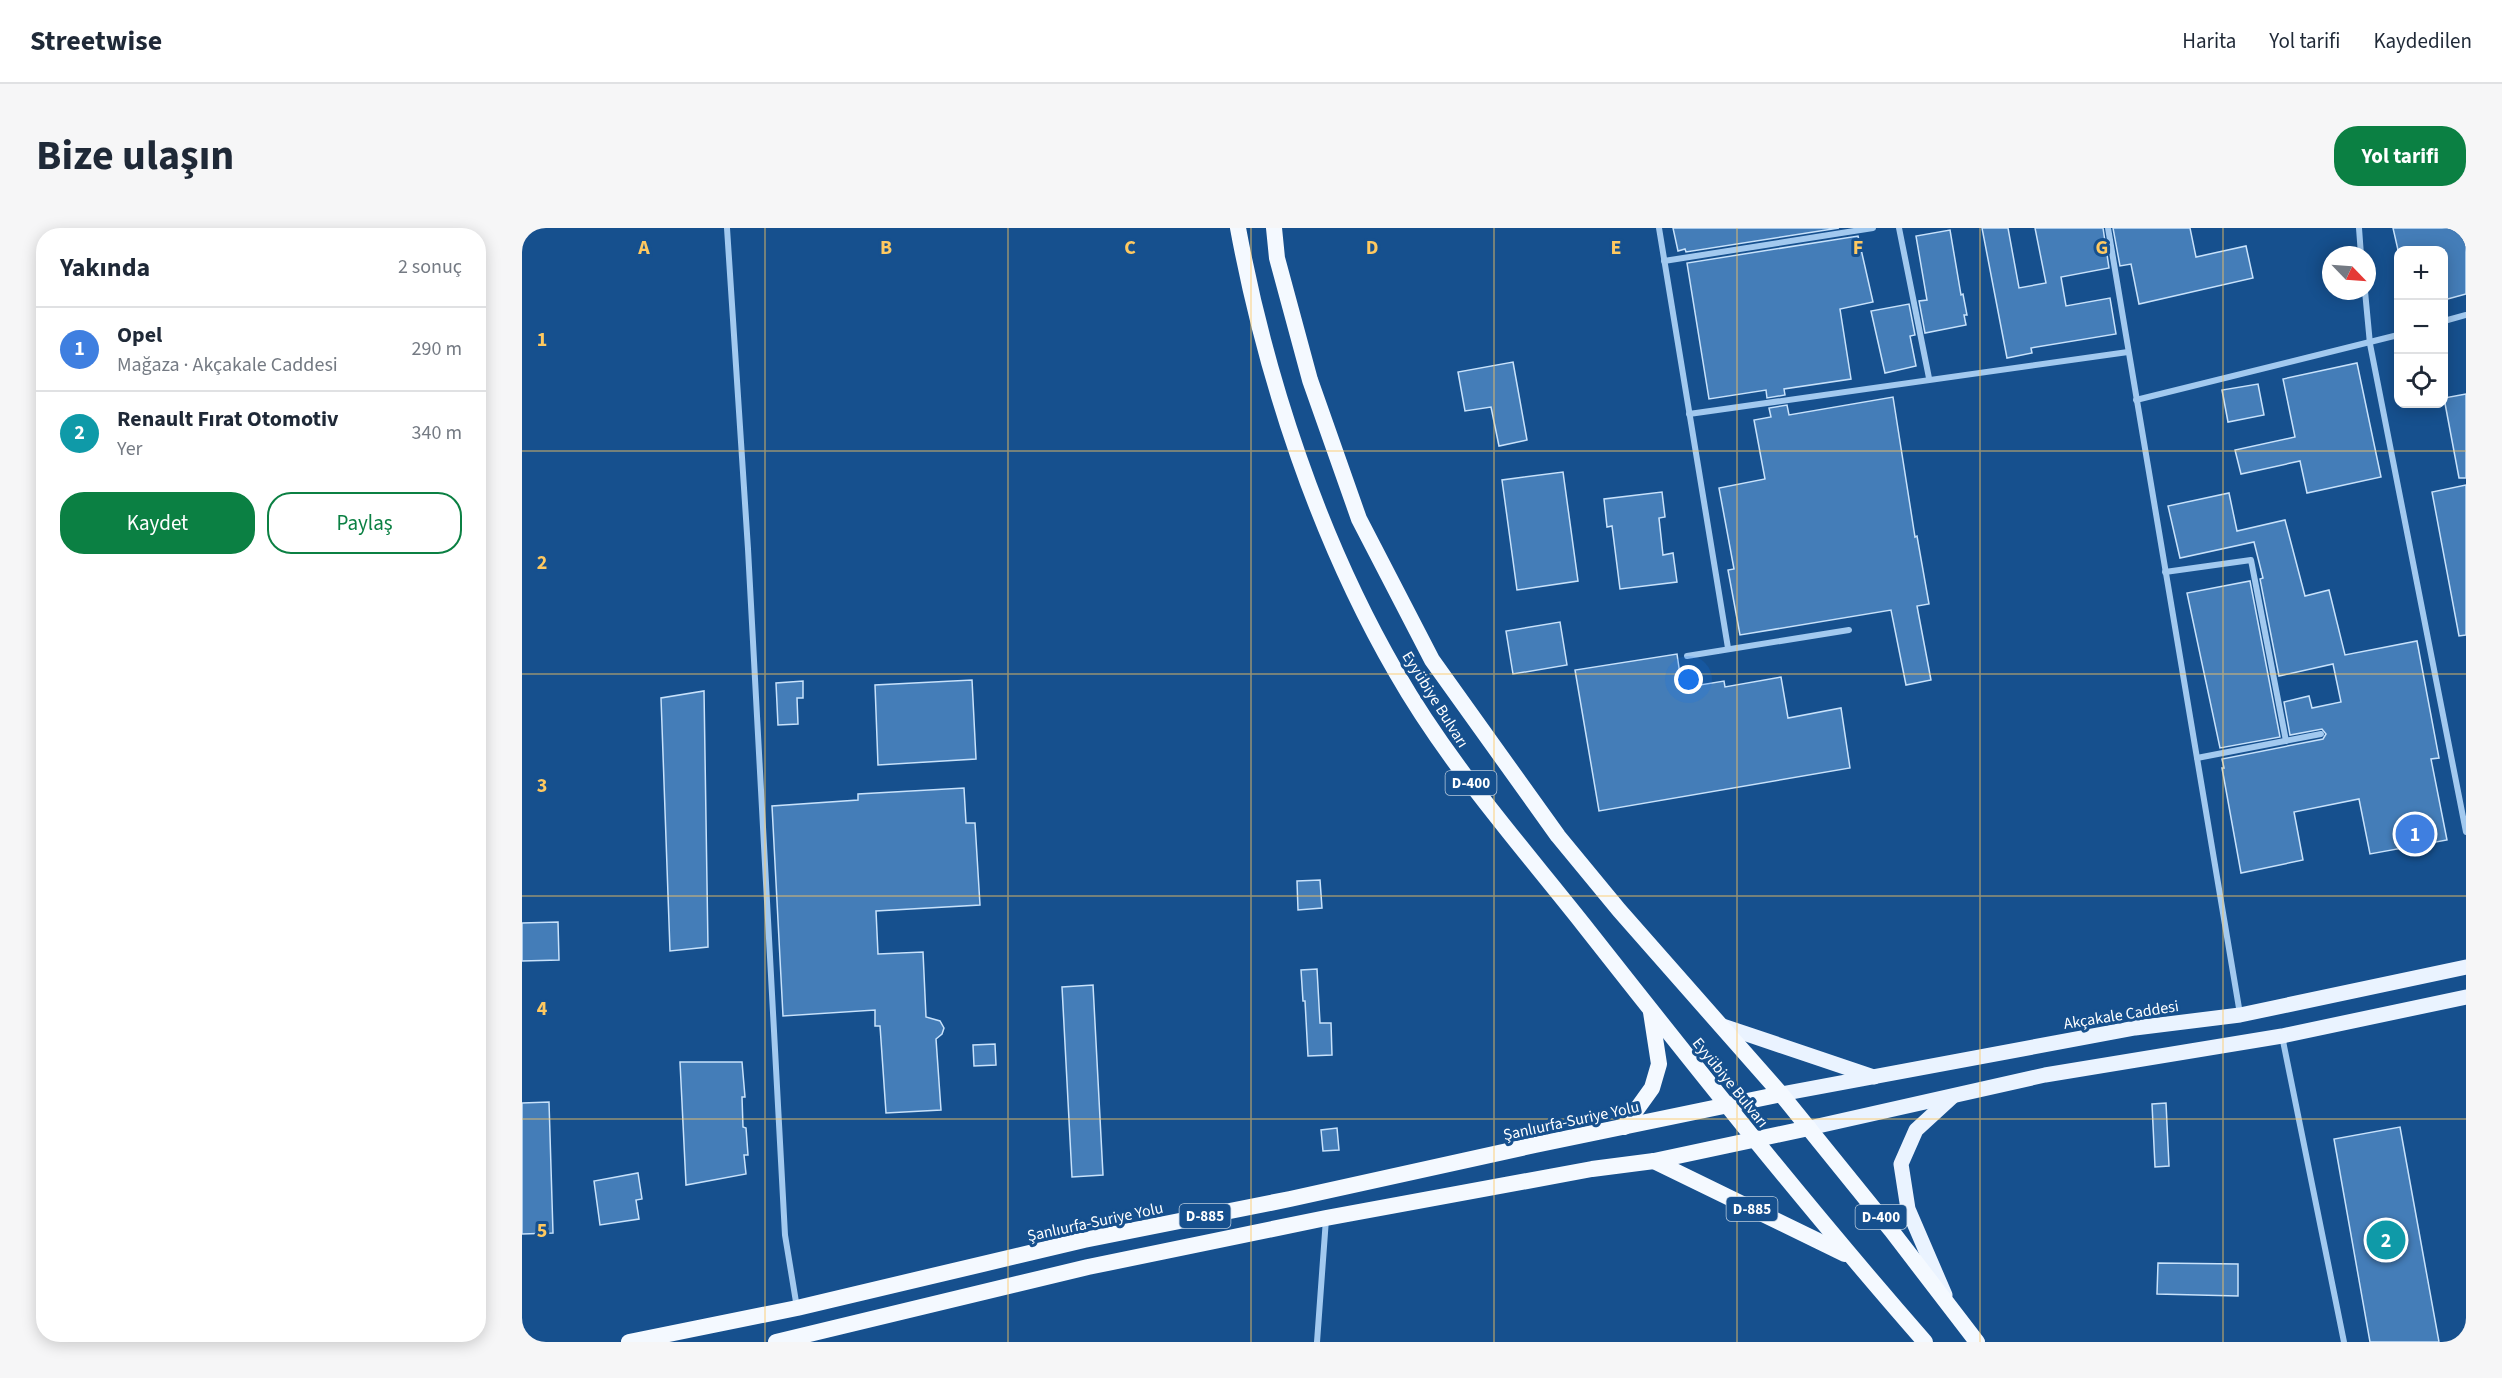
<!DOCTYPE html>
<html lang="tr">
<meta charset="utf-8">
<style>
body{margin:0;font-family:"Source Sans 3",sans-serif;background:#f6f6f7;color:#1f2937}
.controls{position:absolute;right:18px;top:18px;display:grid;overflow:hidden;border-radius:12px;box-shadow:0 3px 15px #0003}
.controls button{width:54px;height:54px;display:grid;place-items:center;padding:0;border:0;border-bottom:2px solid #e0e1e3;background:#fff;color:#1f2937;font:30px sans-serif}
.compass{position:absolute;left:1800px;top:18px;width:54px;height:54px;border-radius:50%;background:#fff;box-shadow:0 3px 15px #0003;rotate:115deg}
.you{position:absolute;left:1167px;top:452px;width:21px;height:21px;margin:-15px;border:4px solid #fff;border-radius:50%;background:#1a73e8;box-shadow:0 0 0 9px #1a73e833}
.badge{display:grid;place-items:center;width:39px;height:39px;border-radius:50%;background:#0b8043;color:#fff;font-size:20px;font-weight:700}
.pin{position:absolute;translate:-50% -50%;border:3px solid #fff;box-shadow:0 2px 6px #0006}
.list{margin:0;padding:0;list-style:none}
h2{display:flex;justify-content:space-between;align-items:center;height:78px;margin:0;padding:0 24px;font-size:26px}
h2 small{font-size:20px;font-weight:400;color:#747a83}
.list li{display:grid;grid-template-columns:39px 1fr auto;gap:18px;align-items:center;box-sizing:border-box;height:84px;padding:0 24px;border-top:2px solid #e0e1e3}
.list b{display:block;font-size:22px;white-space:nowrap}
.list p{margin:0;font-size:20px;white-space:nowrap;color:#747a83}
.list em{font-size:20px;font-style:normal;color:#747a83}
.actions{display:flex;gap:12px;padding:18px 24px}
.actions a{flex:1;padding:14px 0;border:2px solid #0b8043;border-radius:24px;text-align:center;font-size:21px;color:#0b8043}
.actions .main{background:#0b8043;color:#fff}
.icon{flex:none;width:33px;height:33px;fill:none;stroke:currentColor;stroke-width:2;stroke-linecap:round;stroke-linejoin:round}
.map{position:relative;flex:none;width:1944px;height:1114px;overflow:hidden;border-radius:24px}
header{display:flex;align-items:center;gap:36px;box-sizing:border-box;height:84px;padding:0 30px;background:#fff;border-bottom:2px solid #e0e1e3}
header strong{font-size:28px}
nav{display:flex;gap:33px;margin-inline-start:auto;font-size:21px}
.intro{display:flex;align-items:center;justify-content:space-between;box-sizing:border-box;height:144px;padding:0 36px}
h1{margin:0;font-size:42px}
.button{padding:15px 27px;border-radius:24px;background:#0b8043;color:#fff;font-size:21px;font-weight:700}
main{display:flex;gap:36px;padding:0 36px}
aside{flex:1;background:#fff;border-radius:24px;box-shadow:0 3px 15px #0003}
.map>svg:first-child{display:block}
.building{fill:#447db8;stroke:#c8e2fb;stroke-width:1.5}
.lines{fill:none;stroke-linecap:round;stroke-linejoin:round}
.minor{stroke:#a2c9ef;stroke-width:6}
.primary{stroke:#eaf3ff;stroke-width:15}
.trunk{stroke:#f4f9ff;stroke-width:16}
.grid{fill:none;stroke:#ffc960;stroke-width:1.5;stroke-opacity:0.55}
.labels{text-anchor:middle;stroke-width:6;stroke-linejoin:round;paint-order:stroke}
.shield{fill:#16508e;stroke:#b9cadd;stroke-width:1.5}
.shield-label{font-size:15px;font-weight:bold;fill:#fff}
.street-label{font-size:16px;fill:#fff;stroke:#16508e}
.grid-label{font-size:20px;text-anchor:middle;font-weight:bold;fill:#ffc960;stroke:#16508e;stroke-width:6;stroke-linejoin:round;paint-order:stroke}
</style>
<header>
<strong>Streetwise</strong>
<nav><a>Harita</a><a>Yol tarifi</a><a>Kaydedilen</a></nav>
</header>
<div class="intro"><h1>Bize ulaşın</h1><a class="button">Yol tarifi</a></div>
<main>
<aside>
<h2>Yakında<small>2 sonuç</small></h2>
<ul class="list">
<li><span class="badge" style="background:#3f7fe0">1</span><div><b>Opel</b><p>Mağaza · Akçakale Caddesi</p></div><em>290 m</em></li>
<li><span class="badge" style="background:#0f9aa8">2</span><div><b>Renault Fırat Otomotiv</b><p>Yer</p></div><em>340 m</em></li>
</ul>
<div class="actions"><a class="main">Kaydet</a><a>Paylaş</a></div>
</aside>
<div class="map">
<svg width="1944" height="1114" viewBox="0 0 1944 1114">
<rect width="100%" height="100%" fill="#16508e"/>
<g class="building">
<path d="M1151,0H1317L1164,24L1163,21L1156,23Z"/>
<path d="M1460,0H1486L1497,60L1524,55L1513,0H1581L1587,40L1539,49L1544,78L1588,70L1594,106L1509,120L1510,125L1485,130Z"/>
<path d="M1591,0H1668L1674,29L1724,18L1731,50L1617,76L1609,36L1598,38Z"/>
<path d="M1871,0H1944V66L1922,72V22H1876Z"/>
<path d="M1428,2L1439,67L1441,66L1445,87H1442L1444,97L1403,105L1397,73L1405,72L1394,8Z"/>
<path d="M1336,8L1351,74L1318,81L1329,151L1262,161L1263,167L1245,170L1244,162L1187,171L1165,35Z"/>
<path d="M1387,76L1393,107L1388,108L1394,138L1363,145L1349,83Z"/>
<path d="M991,134L1005,212L977,218L969,179L943,183L936,144Z"/>
<path d="M1835,135L1859,249L1785,265L1778,233L1719,246L1713,222L1773,209L1761,151Z"/>
<path d="M1736,156L1742,187L1706,194L1700,162Z"/>
<path d="M1944,166V250H1937L1922,170Z"/>
<path d="M1371,169L1393,309L1395,308L1407,376L1395,378L1409,452L1384,457L1369,382L1218,407L1206,342L1212,341L1197,260L1243,251L1232,192L1249,189L1247,180L1265,177L1267,187Z"/>
<path d="M1041,244L1056,353L995,362L980,252Z"/>
<path d="M1944,257V407L1937,408L1910,264Z"/>
<path d="M1140,264L1143,289L1137,290L1141,327L1151,325L1155,354L1098,361L1090,298L1085,299L1082,271Z"/>
<path d="M1707,265L1715,303L1763,292L1783,368L1807,362L1823,427L1895,413L1917,530L1909,531L1925,612L1848,626L1837,571L1772,584L1781,632L1719,645L1700,540H1702L1700,531L1801,511L1804,506L1800,501L1768,507L1762,474L1787,468L1790,480L1819,474L1811,436L1757,448L1738,351L1741,350L1732,314L1658,330L1646,278Z"/>
<path d="M1728,353L1758,509L1698,520L1665,365Z"/>
<path d="M1038,394L1045,437L991,446L984,403Z"/>
<path d="M1155,426L1160,460L1202,453L1203,459L1259,449L1266,490L1319,480L1328,540L1077,583L1053,442Z"/>
<path d="M450,452L454,531L356,537L353,457Z"/>
<path d="M281,453V470H275L276,496L256,497L254,455Z"/>
<path d="M182,463L186,719L148,723L139,470Z"/>
<path d="M442,560L444,595H453L458,677L354,683L356,726L401,724L404,789L418,793L422,800L420,806L414,811L419,882L364,885L358,798H353V782L261,788L250,578L336,572V566Z"/>
<path d="M798,652L800,680L776,682L775,653Z"/>
<path d="M36,694L37,732L0,733V695Z"/>
<path d="M795,741L798,795H809L810,827L786,828L783,773H781L779,742Z"/>
<path d="M571,757L581,947L550,949L540,759Z"/>
<path d="M473,816L474,837L452,838L451,817Z"/>
<path d="M158,834H220L223,869H220L221,899L224,900L226,927H222L224,946L164,957Z"/>
<path d="M27,874L31,1005L0,1006V875Z"/>
<path d="M1644,875L1647,938L1633,939L1630,876Z"/>
<path d="M1878,899L1917,1114H1848L1812,911Z"/>
<path d="M815,900L817,922L801,923L799,902Z"/>
<path d="M116,945L120,971L114,972L117,991L78,997L72,953Z"/>
<path d="M1636,1035L1716,1036V1068L1635,1066Z"/>
</g>
<g class="lines">
<g class="minor">
<path d="M205,0L226,321L263,1007L275,1080"/>
<path d="M1137,0L1206,420"/>
<path d="M1377,0L1407,150"/>
<path d="M1586,0L1718,786"/>
<path d="M1837,0L1839,27"/>
<path d="M1142,33L1351,0"/>
<path d="M1843,63L1848,116L1944,604"/>
<path d="M1922,93L1944,87"/>
<path d="M1614,172L1876,107"/>
<path d="M1167,186L1606,124"/>
<path d="M1643,344L1729,332L1764,513"/>
<path d="M1165,428L1327,402"/>
<path d="M1675,530L1799,506"/>
<path d="M1760,808L1822,1114"/>
<path d="M795,1114L804,991"/>
</g>
<g class="primary">
<path d="M1198,797L1352,849"/>
<path d="M1259,866L1613,800L1718,787L1944,739"/>
<path d="M1287,900L1523,847L1760,808L1944,769"/>
<path d="M1423,1067L1386,981L1379,936L1394,902L1430,869"/>
</g>
<g class="trunk">
<path d="M716,0C744,151 797,311 874,444C926,535 996,614 1061,696C1172,837 1284,978 1403,1114"/>
<path d="M752,0L755,30L788,152L837,291L910,432L1036,608L1097,682L1259,866L1369,1002L1455,1114"/>
<path d="M1102,899L1130,860L1137,836L1129,784"/>
<path d="M1132,933L1323,1026"/>
<path d="M107,1114L275,1080L562,1012L768,971L1013,917L1259,866"/>
<path d="M254,1114L566,1039L804,990L1070,941L1132,933L1287,900"/>
</g>
</g>
<path class="grid" d="M243,0V1114M486,0V1114M729,0V1114M972,0V1114M1215,0V1114M1458,0V1114M1701,0V1114M0,223H1944M0,446H1944M0,668H1944M0,891H1944"/>
<g class="labels">
<g class="shield">
<rect x="923.5" y="543" width="51" height="24" rx="4.5"/>
<rect x="1204.5" y="969" width="51" height="24" rx="4.5"/>
<rect x="657.5" y="976" width="51" height="24" rx="4.5"/>
<rect x="1333.5" y="977" width="51" height="24" rx="4.5"/>
</g>
<g class="shield-label">
<text x="949" y="560">D-400</text>
<text x="1230" y="986">D-885</text>
<text x="683" y="993">D-885</text>
<text x="1359" y="994">D-400</text>
</g>
<g class="street-label">
<text transform="translate(914 471) rotate(58)" y="6">Eyyübiye Bulvarı</text>
<text transform="translate(1599 786) rotate(-9)" y="6">Akçakale Caddesi</text>
<text transform="translate(1209 854) rotate(51)" y="6">Eyyübiye Bulvarı</text>
<text transform="translate(1049 892) rotate(-12)" y="6">Şanlıurfa-Suriye Yolu</text>
<text transform="translate(573 993) rotate(-12)" y="6">Şanlıurfa-Suriye Yolu</text>
</g>
</g>
<g class="grid-label">
<text x="122" y="26">A</text>
<text x="364" y="26">B</text>
<text x="608" y="26">C</text>
<text x="850" y="26">D</text>
<text x="1094" y="26">E</text>
<text x="1336" y="26">F</text>
<text x="1580" y="26">G</text>
<text x="20" y="118">1</text>
<text x="20" y="341">2</text>
<text x="20" y="564">3</text>
<text x="20" y="787">4</text>
<text x="20" y="1009">5</text>
</g>
</svg>
<div class="controls">
<button>+</button>
<button>−</button>
<button><svg class="icon" aria-label="locate" viewBox="0 0 24 24"><circle cx="12" cy="12" r="6"/><path d="M12 2v4M12 18v4M2 12h4M18 12h4"/></svg></button>
</div>
<svg class="compass" viewBox="-18 -18 36 36"><path d="M0-13l5 13h-10z" fill="#e53935"/><path d="M0 13l5-13h-10z" fill="#747a83"/></svg>
<div class="you"></div>
<div class="pin badge" style="left:1893px;top:606px;background:#3f7fe0">1</div>
<div class="pin badge" style="left:1864px;top:1012px;background:#0f9aa8">2</div>
</div>
</main>
